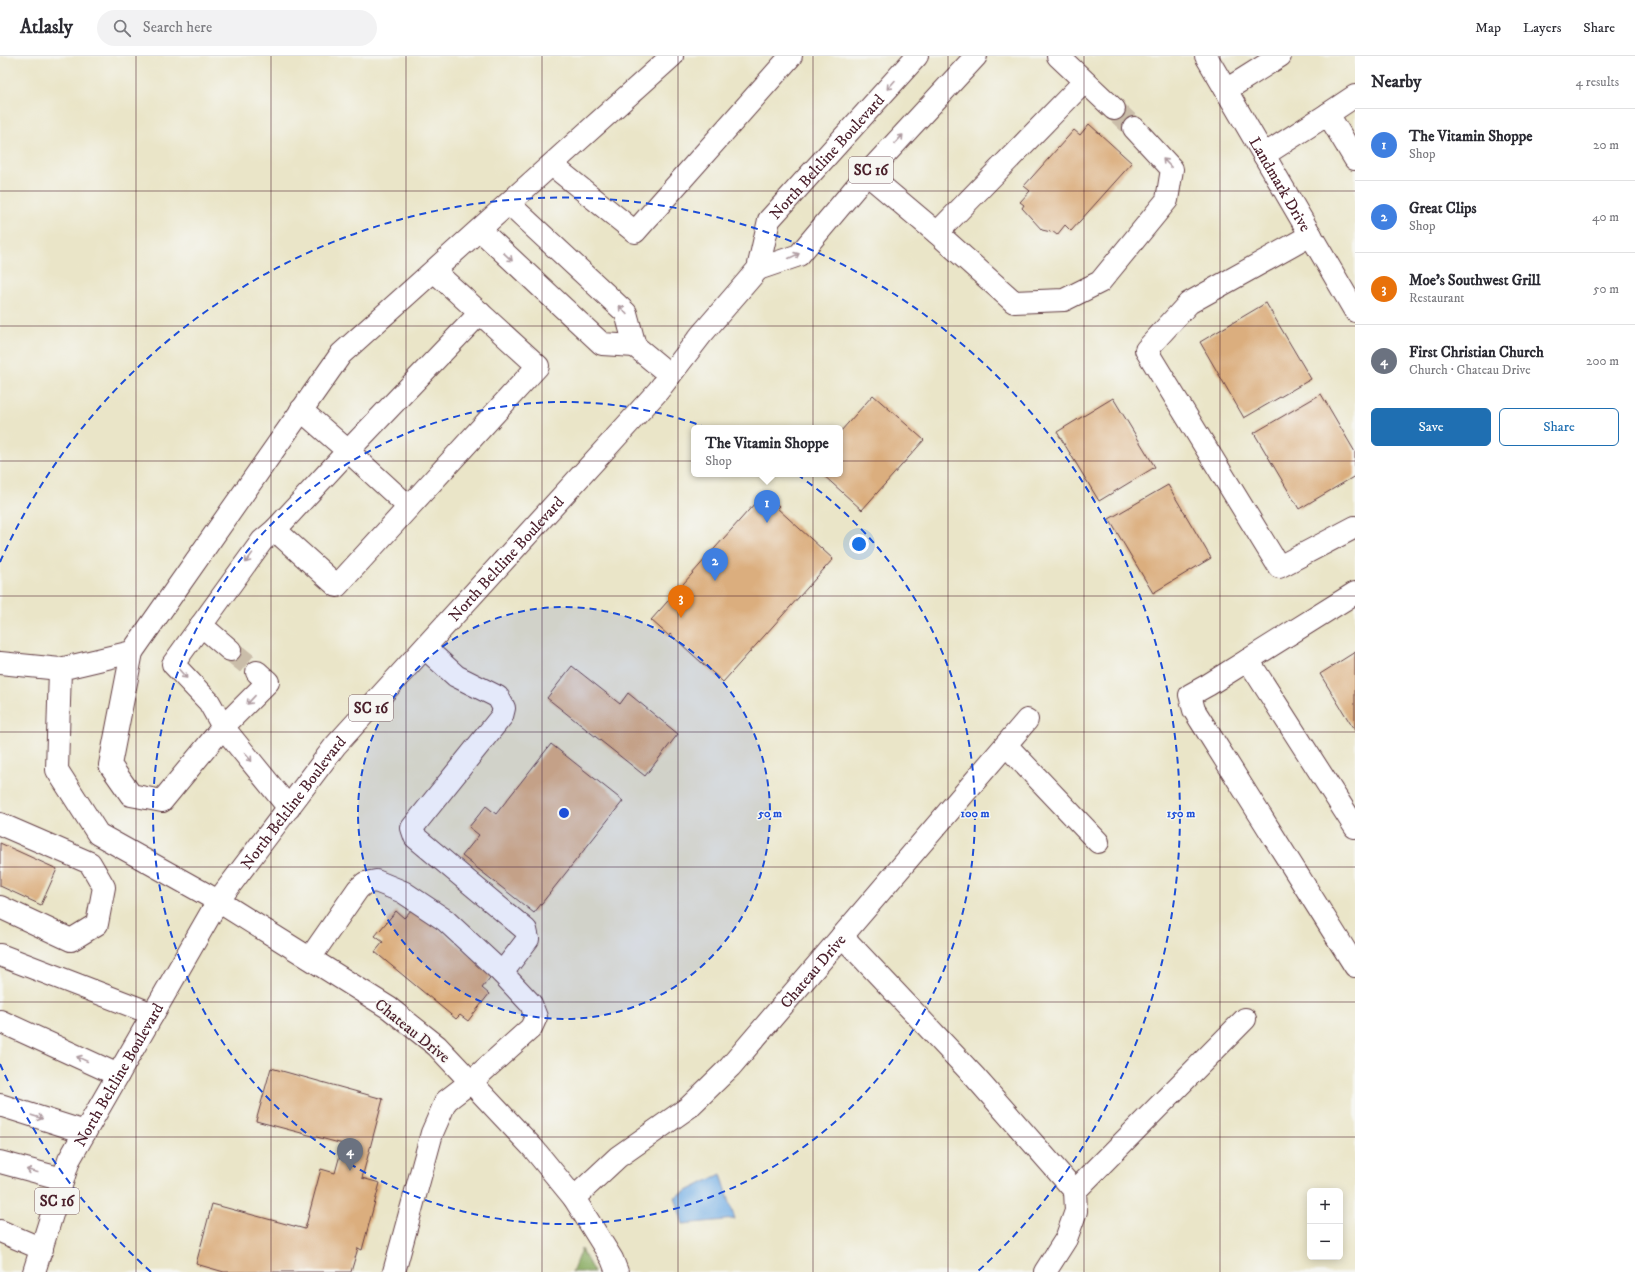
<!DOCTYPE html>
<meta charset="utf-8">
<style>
body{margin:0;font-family:"IM FELL DW Pica",serif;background:#f2f2f3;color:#2b2b33}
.controls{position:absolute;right:12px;bottom:12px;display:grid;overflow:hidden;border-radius:6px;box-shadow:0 2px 10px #0003}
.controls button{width:36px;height:36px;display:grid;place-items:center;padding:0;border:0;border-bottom:1px solid #e1e1e2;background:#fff;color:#2b2b33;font:20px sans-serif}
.you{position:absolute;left:859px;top:488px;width:14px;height:14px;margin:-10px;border:3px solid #fff;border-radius:50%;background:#1a73e8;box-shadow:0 0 0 6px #1a73e833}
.badge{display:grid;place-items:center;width:26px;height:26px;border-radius:50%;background:#1f6fb2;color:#fff;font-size:13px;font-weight:700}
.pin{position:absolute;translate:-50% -33px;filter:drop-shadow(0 1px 2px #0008)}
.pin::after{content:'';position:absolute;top:21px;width:14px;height:12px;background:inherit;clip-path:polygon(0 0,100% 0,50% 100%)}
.popup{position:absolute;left:691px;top:369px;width:152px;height:52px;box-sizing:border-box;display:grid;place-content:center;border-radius:6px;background:#fff;filter:drop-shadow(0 1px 3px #0005);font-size:13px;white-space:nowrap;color:#7c7c81}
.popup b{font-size:15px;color:#2b2b33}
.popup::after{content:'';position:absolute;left:50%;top:100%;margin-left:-8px;border:8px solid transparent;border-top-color:#fff}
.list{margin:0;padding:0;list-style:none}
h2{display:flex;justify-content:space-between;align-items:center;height:52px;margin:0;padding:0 16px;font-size:17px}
h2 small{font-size:13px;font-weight:400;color:#7c7c81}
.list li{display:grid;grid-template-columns:26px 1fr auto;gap:12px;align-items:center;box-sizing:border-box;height:72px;padding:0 16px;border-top:1px solid #e1e1e2}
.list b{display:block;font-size:15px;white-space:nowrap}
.list p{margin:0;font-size:13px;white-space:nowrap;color:#7c7c81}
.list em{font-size:13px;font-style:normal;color:#7c7c81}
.actions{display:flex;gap:8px;padding:12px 16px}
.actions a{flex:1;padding:9px 0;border:1px solid #1f6fb2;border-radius:6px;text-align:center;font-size:14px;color:#1f6fb2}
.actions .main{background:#1f6fb2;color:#fff}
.icon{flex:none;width:22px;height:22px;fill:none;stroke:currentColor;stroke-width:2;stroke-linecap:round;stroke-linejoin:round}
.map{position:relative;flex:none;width:1355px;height:1216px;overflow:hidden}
header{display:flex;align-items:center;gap:24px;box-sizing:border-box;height:56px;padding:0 20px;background:#fff;border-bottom:1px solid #e1e1e2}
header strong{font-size:19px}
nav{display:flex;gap:22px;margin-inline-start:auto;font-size:14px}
.search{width:280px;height:36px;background:#f2f2f3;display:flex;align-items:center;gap:10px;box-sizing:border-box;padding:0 14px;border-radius:22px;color:#7c7c81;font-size:15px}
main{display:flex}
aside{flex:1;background:#fff}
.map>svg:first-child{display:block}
.forest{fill:#89ac62;stroke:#6a6646}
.water{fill:#75afe5;stroke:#606788}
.building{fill:#dbae7e}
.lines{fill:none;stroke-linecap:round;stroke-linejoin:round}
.minor-tunnel{stroke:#cabda9;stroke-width:22;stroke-dasharray:22 11;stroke-linecap:butt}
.minor-casing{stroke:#623d43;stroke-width:24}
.major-casing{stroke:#623d43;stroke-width:24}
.minor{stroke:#fff;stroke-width:22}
.major{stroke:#fff;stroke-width:22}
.oneway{stroke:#ae9aa0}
.grid{fill:none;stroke:#4a1f2b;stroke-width:1;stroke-opacity:0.55}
.ring{fill:none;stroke:#1d4ed8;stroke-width:2;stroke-dasharray:7 5}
.labels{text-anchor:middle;stroke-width:3;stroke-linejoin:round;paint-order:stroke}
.shield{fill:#f6f6f2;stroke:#7e6067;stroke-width:1}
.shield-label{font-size:15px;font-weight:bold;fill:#4a1f2b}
.street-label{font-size:16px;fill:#4a1f2b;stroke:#f6f6f2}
.centre{fill:#1d4ed8;stroke:#f6f6f2;stroke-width:2}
.ring-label{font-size:12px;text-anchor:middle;font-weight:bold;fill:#1d4ed8;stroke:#f6f6f2;stroke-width:3;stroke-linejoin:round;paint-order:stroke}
</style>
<header>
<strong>Atlasly</strong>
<div class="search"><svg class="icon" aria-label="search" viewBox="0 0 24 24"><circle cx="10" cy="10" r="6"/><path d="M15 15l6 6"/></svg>Search here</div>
<nav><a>Map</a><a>Layers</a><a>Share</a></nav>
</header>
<main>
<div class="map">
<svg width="1355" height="1216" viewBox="0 0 1355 1216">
<rect width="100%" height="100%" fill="#f6f6f2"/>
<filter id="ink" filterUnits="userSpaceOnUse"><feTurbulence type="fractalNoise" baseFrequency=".025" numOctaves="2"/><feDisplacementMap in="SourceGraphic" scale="8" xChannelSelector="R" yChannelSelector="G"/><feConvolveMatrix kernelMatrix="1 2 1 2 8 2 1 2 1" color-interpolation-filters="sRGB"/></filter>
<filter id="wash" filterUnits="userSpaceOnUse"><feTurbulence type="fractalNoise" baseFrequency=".012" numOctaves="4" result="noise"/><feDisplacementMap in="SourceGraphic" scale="16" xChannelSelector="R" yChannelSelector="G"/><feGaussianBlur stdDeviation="0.9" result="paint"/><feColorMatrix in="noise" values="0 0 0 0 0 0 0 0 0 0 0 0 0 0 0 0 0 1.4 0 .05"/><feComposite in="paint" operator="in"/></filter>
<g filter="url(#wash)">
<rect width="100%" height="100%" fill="#eae5c8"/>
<path class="forest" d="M581,1193L594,1216H572Z"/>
<path class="water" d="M721,1118L735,1163L683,1168L675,1141Z"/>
<g id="blocks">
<g class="building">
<path d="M1089,68L1132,107L1071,175L1065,169L1057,179L1052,175L1051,176L1042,174L1022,152L1024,149L1020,146L1030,135L1024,130L1074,74L1080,79Z"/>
<path d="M1266,247L1311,323L1244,362L1200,286Z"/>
<path d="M1321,338L1355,396V420L1299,453L1254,377Z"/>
<path d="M873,339L924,384L862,454L822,418H840V376Z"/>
<path d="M1113,342L1155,411L1099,445L1057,376Z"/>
<path d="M1168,429L1211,502L1153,537L1109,463Z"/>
<path d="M764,437L779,450L777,452L833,503L723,626L670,578L669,580L651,564Z"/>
<path d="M1355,596V675L1320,618Z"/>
<path d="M572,610L620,648L628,637L678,678L645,720L547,642Z"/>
<path d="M551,688L623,745L534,857L462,800L479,779L469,771L486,750L496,758Z"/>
<path d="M0,787L57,813L41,849L0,830Z"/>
<path d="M413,852L493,918L482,932L489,938L468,965L460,959L456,963L375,896L383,886L375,880L396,855L404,862Z"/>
<path d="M271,1012L383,1043L362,1122L380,1127L362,1194L358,1192L351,1216H224L196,1208L212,1148L305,1173L321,1113L335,1117L343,1088L256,1065Z"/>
</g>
</g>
</g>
<g filter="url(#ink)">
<use href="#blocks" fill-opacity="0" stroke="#623d43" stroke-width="1"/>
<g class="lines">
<g class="minor-tunnel">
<path d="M1114,53L1134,72"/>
<path d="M230,594L257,616"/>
</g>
<g class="minor-casing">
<g id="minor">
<path d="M1058,0L1114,53"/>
<path id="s1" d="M1206,0L1355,255"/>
<path d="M1226,34L1280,0"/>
<path d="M1328,58L1355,40"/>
<path d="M1264,99L1328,58L1355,103"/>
<path d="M552,109L635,176L791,0"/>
<path d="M867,118L937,177L1014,246L1064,244L1100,226L1167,144L1172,113L1134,72"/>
<path d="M509,148L626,257L635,290L670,319"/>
<path d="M480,174L602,288L635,290"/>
<path d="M937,177L1084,26"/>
<path d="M1311,179L1189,247L1146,294L1279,511L1355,471"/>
<path d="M409,451L538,310L434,215"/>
<path d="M275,474L337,530L409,451L348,395L480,257"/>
<path d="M1355,537L1208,629L1190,639L1194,654L1355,910"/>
<path d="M201,569L230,594"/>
<path d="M425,592L456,620L498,641L504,652L502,660L412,772L415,781L526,874L528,883L502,917"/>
<path d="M132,596L110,709L131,739L162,745L223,671L268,626L257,616"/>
<path d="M1248,604L1355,771"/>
<path d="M0,607L60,613"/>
<path d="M1006,689L1098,786"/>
<path d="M289,752L223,671L209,646L173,608L262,485L275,474L348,395L301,354"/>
<path d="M0,768L90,807L104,831L97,868L71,884L0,851"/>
<path d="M842,880L974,1020L1075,1135L1076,1155L1066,1183L1045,1216"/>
<path d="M0,899L153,958"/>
<path d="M310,902L358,833L365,827L376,825L403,836L445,864L502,917L531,948L536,961L531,972L472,1025L446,1045L432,1077L394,1216"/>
<path d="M0,965L118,1019"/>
<path d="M0,1049L85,1076"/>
<path d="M0,1106L63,1123"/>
<path d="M1075,1135L1245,963"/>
<path id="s2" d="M574,1142L618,1101L689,1051L730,1011L1027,664"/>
<path d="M0,1175L42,1193"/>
<path d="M617,1216L612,1203L574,1142L533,1092L437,990L389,952L218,845L98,778L57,714L60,613L132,596L341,298L672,0"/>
</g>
</g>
<g class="major-casing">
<g id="major">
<path d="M758,213L799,199L867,118L976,0"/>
<path id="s3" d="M34,1216L69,1104L218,845L335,690L658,335L701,279L758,213L769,164L917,0"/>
</g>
</g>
<use href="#minor" class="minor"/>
<use href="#major" class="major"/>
</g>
<defs><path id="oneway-shaft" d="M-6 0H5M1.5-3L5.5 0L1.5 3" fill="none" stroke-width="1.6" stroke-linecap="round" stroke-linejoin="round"/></defs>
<g class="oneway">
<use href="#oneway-shaft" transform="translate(891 29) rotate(132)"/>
<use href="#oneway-shaft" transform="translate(899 83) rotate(-47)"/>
<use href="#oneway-shaft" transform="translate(1167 107) rotate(-134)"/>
<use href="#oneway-shaft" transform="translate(794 200) rotate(-25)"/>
<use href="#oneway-shaft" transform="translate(508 201) rotate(43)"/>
<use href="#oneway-shaft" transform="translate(623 254) rotate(-131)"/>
<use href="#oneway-shaft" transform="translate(249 502) rotate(126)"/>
<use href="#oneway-shaft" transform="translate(183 618) rotate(48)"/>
<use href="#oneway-shaft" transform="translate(251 644) rotate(133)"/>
<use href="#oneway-shaft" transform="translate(248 701) rotate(50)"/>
<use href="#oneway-shaft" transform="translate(82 1003) rotate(-155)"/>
<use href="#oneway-shaft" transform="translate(37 1061) rotate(18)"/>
<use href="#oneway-shaft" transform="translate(32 1115) rotate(-165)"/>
</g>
</g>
<path class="grid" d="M136,0V1216M271,0V1216M406,0V1216M542,0V1216M678,0V1216M813,0V1216M948,0V1216M1084,0V1216M1220,0V1216M0,135H1355M0,270H1355M0,405H1355M0,540H1355M0,676H1355M0,811H1355M0,946H1355M0,1081H1355"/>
<circle cx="564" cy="757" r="206" fill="#1d4ed8" fill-opacity=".12"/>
<g class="ring">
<circle cx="564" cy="757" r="206"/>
<circle cx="564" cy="757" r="411"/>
<path d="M151 1216A617 617 0 0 1 0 1008M0 506A617 617 0 1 1 977 1216"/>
</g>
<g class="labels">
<g class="shield">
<rect x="849" y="101" width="44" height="26" rx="3"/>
<rect x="349" y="639" width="44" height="26" rx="3"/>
<rect x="35" y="1132" width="44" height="26" rx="3"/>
</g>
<g class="shield-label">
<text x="871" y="119">SC 16</text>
<text x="371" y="657">SC 16</text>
<text x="57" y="1150">SC 16</text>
</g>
<g class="street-label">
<text dy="6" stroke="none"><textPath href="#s3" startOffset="1384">North Beltline Boulevard</textPath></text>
<text dy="6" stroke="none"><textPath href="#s1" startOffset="148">Landmark Drive</textPath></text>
<text dy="6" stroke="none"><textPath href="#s3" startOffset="864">North Beltline Boulevard</textPath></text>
<text dy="6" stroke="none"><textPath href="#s3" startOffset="540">North Beltline Boulevard</textPath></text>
<text dy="6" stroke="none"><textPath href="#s2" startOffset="331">Chateau Drive</textPath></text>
<text transform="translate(413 974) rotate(39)" y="6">Chateau Drive</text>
<text dy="6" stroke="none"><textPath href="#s3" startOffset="216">North Beltline Boulevard</textPath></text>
</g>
</g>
<circle cx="564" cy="757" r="6" class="centre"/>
<g class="ring-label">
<text x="770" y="761">50 m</text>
<text x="975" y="761">100 m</text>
<text x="1181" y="761">150 m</text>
</g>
</svg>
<div class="controls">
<button>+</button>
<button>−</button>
</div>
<div class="you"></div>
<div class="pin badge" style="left:767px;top:467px;background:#3f7fe0">1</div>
<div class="popup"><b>The Vitamin Shoppe</b>Shop</div>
<div class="pin badge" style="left:715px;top:525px;background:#3f7fe0">2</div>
<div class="pin badge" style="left:681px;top:562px;background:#e8710a">3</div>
<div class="pin badge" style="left:350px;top:1115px;background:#6b7280">4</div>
</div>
<aside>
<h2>Nearby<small>4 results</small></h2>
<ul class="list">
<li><span class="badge" style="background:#3f7fe0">1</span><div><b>The Vitamin Shoppe</b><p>Shop</p></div><em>20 m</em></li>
<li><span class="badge" style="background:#3f7fe0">2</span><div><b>Great Clips</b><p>Shop</p></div><em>40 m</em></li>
<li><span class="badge" style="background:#e8710a">3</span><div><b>Moe's Southwest Grill</b><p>Restaurant</p></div><em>50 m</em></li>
<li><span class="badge" style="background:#6b7280">4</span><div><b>First Christian Church</b><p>Church · Chateau Drive</p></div><em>200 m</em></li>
</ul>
<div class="actions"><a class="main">Save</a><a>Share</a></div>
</aside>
</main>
